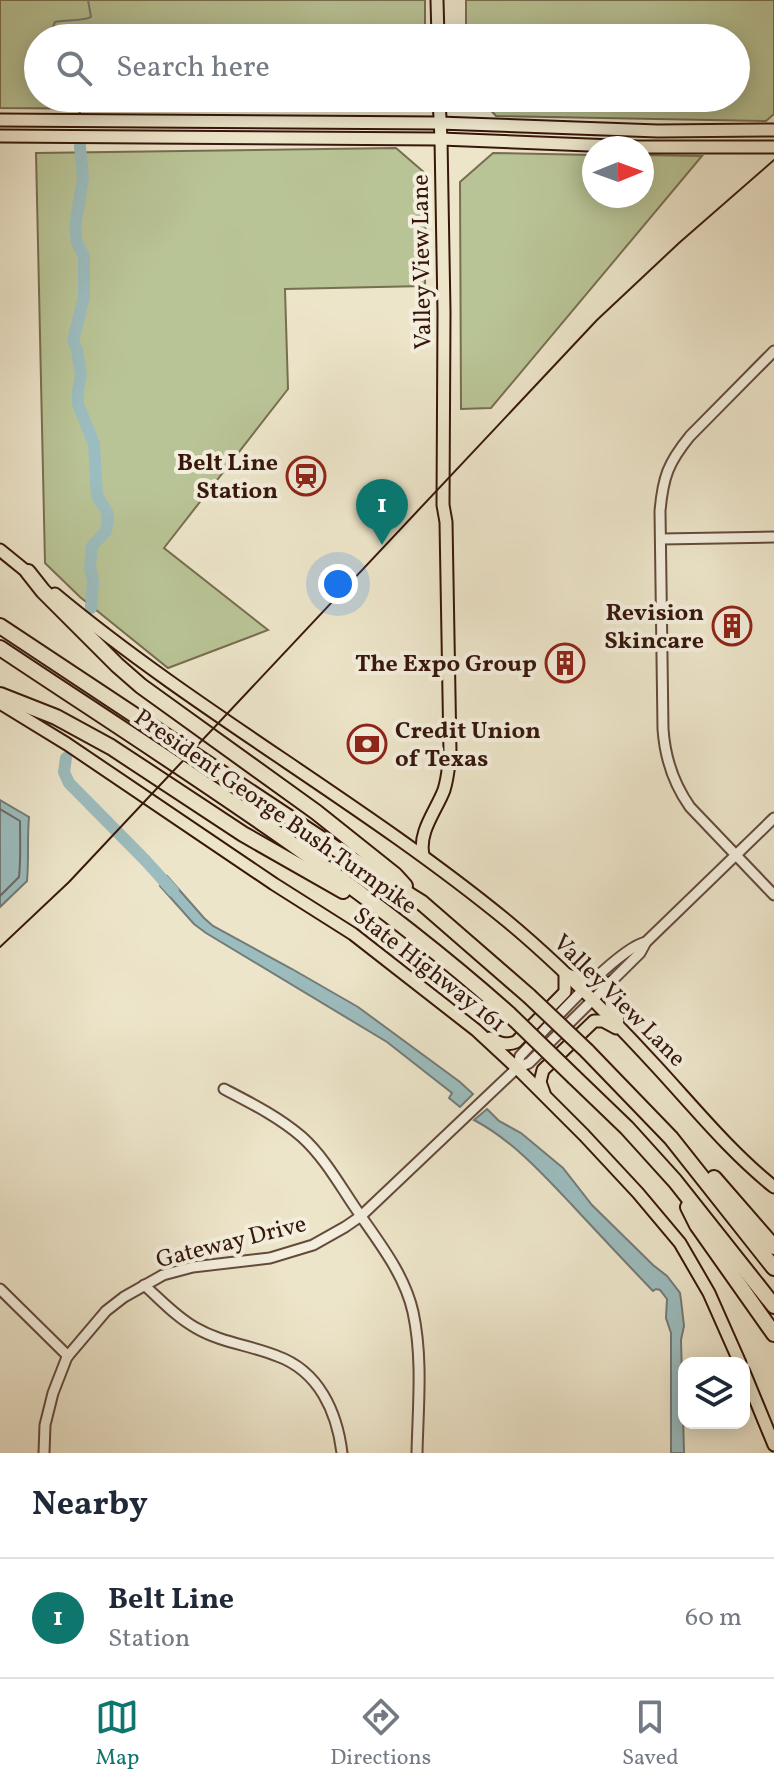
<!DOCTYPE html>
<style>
body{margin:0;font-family:Vollkorn,serif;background:#f6f6f7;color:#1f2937}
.controls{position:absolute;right:24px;bottom:24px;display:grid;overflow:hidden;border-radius:16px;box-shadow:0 4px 20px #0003}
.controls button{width:72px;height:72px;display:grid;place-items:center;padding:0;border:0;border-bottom:2px solid #e0e1e3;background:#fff;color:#1f2937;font:40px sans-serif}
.compass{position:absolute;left:582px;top:136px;width:72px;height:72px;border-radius:50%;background:#fff;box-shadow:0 4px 20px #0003;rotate:89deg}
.you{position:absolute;left:338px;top:584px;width:28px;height:28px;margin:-20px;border:6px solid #fff;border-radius:50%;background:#1a73e8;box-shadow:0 0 0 12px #1a73e833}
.badge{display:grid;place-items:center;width:52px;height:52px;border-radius:50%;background:#0f766e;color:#fff;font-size:26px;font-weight:700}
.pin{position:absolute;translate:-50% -66px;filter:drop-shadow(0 2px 4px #0008)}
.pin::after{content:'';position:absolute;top:42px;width:28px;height:24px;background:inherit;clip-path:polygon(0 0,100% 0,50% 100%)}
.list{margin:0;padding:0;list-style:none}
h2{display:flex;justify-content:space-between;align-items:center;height:104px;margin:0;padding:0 32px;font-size:34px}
h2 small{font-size:26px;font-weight:400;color:#747a83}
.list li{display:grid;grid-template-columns:52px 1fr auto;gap:24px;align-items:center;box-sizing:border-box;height:120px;padding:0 32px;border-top:2px solid #e0e1e3}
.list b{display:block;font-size:30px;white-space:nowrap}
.list p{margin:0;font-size:26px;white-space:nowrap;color:#747a83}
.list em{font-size:26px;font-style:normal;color:#747a83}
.icon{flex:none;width:44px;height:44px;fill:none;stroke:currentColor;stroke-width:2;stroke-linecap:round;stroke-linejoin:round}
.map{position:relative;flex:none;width:774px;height:1453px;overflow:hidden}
.search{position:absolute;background:#fff;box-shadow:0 4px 20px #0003;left:24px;right:24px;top:24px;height:88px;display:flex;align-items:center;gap:20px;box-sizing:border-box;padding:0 28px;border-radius:44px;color:#747a83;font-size:30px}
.sheet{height:224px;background:#fff}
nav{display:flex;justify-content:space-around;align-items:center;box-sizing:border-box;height:112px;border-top:2px solid #e0e1e3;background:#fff;font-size:22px;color:#747a83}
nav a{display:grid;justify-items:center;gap:4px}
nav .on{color:#0f766e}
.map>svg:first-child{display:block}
.green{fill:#b9c496;stroke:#786e50;stroke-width:2}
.water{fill:#9cbdbf;stroke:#747b77;stroke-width:2}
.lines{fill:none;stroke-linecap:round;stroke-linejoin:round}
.shore{stroke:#6a6a65;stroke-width:2}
.stream{stroke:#747b77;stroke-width:2}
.river{stroke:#9cbdbf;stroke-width:12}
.minor-casing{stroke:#644a3b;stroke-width:13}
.major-casing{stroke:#37170b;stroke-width:15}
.highway-casing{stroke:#37170b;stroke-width:18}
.minor{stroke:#f3eedd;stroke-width:9}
.major{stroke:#ede5ca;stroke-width:11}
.highway{stroke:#ede5ca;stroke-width:14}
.tram{stroke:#37170b;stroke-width:2}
.highway-bridge-casing{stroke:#37170b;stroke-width:18;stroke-linecap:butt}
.highway-bridge{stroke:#ede5ca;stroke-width:14}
.labels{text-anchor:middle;stroke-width:8;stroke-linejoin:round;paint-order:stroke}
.street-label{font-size:24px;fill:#37170b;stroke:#f3eedd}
.poi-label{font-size:24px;font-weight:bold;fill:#37170b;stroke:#f3eedd;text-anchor:end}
</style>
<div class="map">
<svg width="774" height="1453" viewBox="0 0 774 1453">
<rect width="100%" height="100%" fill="#ede5ca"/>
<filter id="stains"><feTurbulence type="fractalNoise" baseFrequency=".0025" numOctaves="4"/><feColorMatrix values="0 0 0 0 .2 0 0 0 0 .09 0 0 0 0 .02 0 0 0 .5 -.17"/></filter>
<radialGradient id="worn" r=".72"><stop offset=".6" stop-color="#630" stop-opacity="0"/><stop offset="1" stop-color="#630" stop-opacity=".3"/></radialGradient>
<g class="green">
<path d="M0,0H425V38H38V98H412L399,111L0,108Z"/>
<path d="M466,0H774V114L766,121L496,116L480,98H736V38H466Z"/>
<path d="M396,148L426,174L425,286L285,289L288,389L164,548L268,630L168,668L80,597L45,563L36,153Z"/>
<path d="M493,153L594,155V196H642V155L702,156L491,408L461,409L460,182Z"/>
</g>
<g class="water">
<path d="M0,800L29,817C27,839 29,859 27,881L0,907Z"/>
<path d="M167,876L204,918L213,926L292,969L358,1007L460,1082L473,1094L460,1107L449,1098L452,1093L387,1042L206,933L194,924L160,886Z"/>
<path d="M487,1109L499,1121L521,1133L563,1168L592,1205L653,1265L667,1276L680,1293L681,1300L684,1326L681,1340L684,1453H671V1333L666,1318L667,1299L660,1290L656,1289L653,1291C626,1263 599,1234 572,1205C543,1174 512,1140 474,1120Z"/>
</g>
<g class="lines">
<path class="shore" d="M0,809L20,821C20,840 21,858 19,877L0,896"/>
<g class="stream">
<path d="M55,38L52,29L55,22C65,20 84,21 91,17L88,0"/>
<path d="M72,98L80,113"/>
</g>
<g class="river">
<path d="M80,146L83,178L75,227L77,243L84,256V297L73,341L77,350L81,375L78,391V404L94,444L97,496L107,512L108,519L106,531L92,546L90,567L93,581L91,608"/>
<path d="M66,758L64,772L69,783L146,861L173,891"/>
</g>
<g class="minor-casing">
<g id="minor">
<path d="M774,351L690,436C668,463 663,477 660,511L663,729C665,758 673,783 690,807L774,895"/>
<path d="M661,539L774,537"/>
<path d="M517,1068L520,1056C544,1031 617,948 646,942"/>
<path d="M224,1089C251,1103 279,1117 302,1137C323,1156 338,1182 354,1206C376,1239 404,1272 413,1312C423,1358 418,1407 417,1453"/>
<path d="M144,1285C161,1300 176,1317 196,1328C222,1343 250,1345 277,1356C319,1371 337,1412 342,1453"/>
<path d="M0,1289L68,1356"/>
<path d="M44,1453L45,1425L53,1393L67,1357L106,1311L124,1297L163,1275L193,1267L270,1258L313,1245L345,1227L361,1216L517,1068L529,1063L640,953L646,942L774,818"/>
</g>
</g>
<g class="major-casing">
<g id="major">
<path d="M437,0L438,38"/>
<path d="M0,120L439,123L658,131L774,130"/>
<path d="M0,136L441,139L638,147H774"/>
<path d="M0,550L32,576"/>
<path d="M55,594C198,713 363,803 507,921C560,965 609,1015 655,1065C693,1106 730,1152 774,1187"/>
<path d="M0,703L67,744L274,884L353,934L476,1030L517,1068L584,1135L638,1193L680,1243L709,1293L740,1363"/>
<path d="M423,855C418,832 436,811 444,790C448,777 449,765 450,752L446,522L443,505L444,312L441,139L439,98"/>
<path d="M610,983C609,998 611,1008 618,1020"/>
<path d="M490,1038C499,1043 505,1046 516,1042L565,992V974L580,979L596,978"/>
<path d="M544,1093L540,1082L543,1070L594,1021H603L616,1028"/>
<path d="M744,1372L774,1445"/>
</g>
</g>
<g class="highway-casing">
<g id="highway">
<path d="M28,572L43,591L117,665L141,686L316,812L395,875L405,886"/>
<path d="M0,626L350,858L422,903L529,996"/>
<path d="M0,648C174,764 353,875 509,1014"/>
<path d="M0,695L56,717L111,747L243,834L343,891"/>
<path d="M587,1051L671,1138L774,1268"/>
<path d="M574,1077L627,1128L675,1181L774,1306"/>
<path d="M714,1178L774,1247"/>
<path d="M688,1207L697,1225L774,1334"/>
</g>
</g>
<use href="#minor" class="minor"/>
<use href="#major" class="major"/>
<use href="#highway" class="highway"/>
<path class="tram" d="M0,947L69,882L597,320L679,243L774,160"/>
<g class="highway-bridge-casing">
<g id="highway-bridge">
<path d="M529,996L587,1051"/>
<path d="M509,1014L574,1077"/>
</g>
</g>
<use href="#highway-bridge" class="highway-bridge"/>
</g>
<defs>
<g id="station-ring" transform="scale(2)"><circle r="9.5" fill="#f3eedd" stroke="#8f2418" stroke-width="1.5"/><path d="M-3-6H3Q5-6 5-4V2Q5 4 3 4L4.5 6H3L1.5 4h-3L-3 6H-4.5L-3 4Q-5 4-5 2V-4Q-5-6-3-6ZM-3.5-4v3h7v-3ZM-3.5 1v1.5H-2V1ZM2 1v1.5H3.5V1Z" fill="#8f2418"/></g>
<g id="building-ring" transform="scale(2)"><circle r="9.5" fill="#f3eedd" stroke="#8f2418" stroke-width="1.5"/><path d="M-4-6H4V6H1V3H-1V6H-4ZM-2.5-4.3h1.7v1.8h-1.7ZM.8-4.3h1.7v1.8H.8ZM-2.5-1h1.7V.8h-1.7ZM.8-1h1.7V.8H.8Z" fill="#8f2418"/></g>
<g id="bank-ring" transform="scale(2)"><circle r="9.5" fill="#f3eedd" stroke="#8f2418" stroke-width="1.5"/><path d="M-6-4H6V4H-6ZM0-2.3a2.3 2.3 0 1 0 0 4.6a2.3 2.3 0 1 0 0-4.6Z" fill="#8f2418"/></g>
</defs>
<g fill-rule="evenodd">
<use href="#station-ring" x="306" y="476"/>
<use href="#building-ring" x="732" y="626"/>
<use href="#building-ring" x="565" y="663"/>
<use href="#bank-ring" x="367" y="744"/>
</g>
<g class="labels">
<g class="street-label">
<text transform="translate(421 262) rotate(-91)" y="8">Valley View Lane</text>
<text transform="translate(276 811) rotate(35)" y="8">President George Bush Turnpike</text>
<text transform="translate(430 969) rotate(38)" y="8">State Highway 161</text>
<text transform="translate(620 1000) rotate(45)" y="8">Valley View Lane</text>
<text transform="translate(231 1241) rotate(-14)" y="8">Gateway Drive</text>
</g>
<g class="poi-label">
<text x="278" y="470">Belt Line<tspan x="278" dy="28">Station</tspan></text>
<text x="704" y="620">Revision<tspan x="704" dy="28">Skincare</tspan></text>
<text x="537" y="671">The Expo Group</text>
<text x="395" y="738" text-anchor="start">Credit Union<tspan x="395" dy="28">of Texas</tspan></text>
</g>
</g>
<rect width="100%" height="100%" filter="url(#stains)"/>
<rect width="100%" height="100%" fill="url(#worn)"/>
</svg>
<div class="controls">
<button><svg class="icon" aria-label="layers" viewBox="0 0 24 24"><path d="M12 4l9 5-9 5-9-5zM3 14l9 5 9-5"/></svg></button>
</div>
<svg class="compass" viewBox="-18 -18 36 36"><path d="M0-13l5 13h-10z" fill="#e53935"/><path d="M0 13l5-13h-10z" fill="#747a83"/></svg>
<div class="you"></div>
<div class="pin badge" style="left:382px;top:545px">1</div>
<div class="search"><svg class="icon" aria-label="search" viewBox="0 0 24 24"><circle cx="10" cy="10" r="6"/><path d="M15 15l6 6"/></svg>Search here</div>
</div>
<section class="sheet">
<h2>Nearby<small></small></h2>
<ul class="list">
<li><span class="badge">1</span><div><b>Belt Line</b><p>Station</p></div><em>60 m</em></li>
</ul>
</section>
<nav>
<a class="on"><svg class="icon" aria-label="map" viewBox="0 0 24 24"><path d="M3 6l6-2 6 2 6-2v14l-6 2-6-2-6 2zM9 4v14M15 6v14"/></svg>Map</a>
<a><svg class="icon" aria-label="directions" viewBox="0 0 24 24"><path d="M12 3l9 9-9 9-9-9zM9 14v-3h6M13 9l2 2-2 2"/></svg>Directions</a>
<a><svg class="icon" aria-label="saved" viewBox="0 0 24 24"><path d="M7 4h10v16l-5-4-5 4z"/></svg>Saved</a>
</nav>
